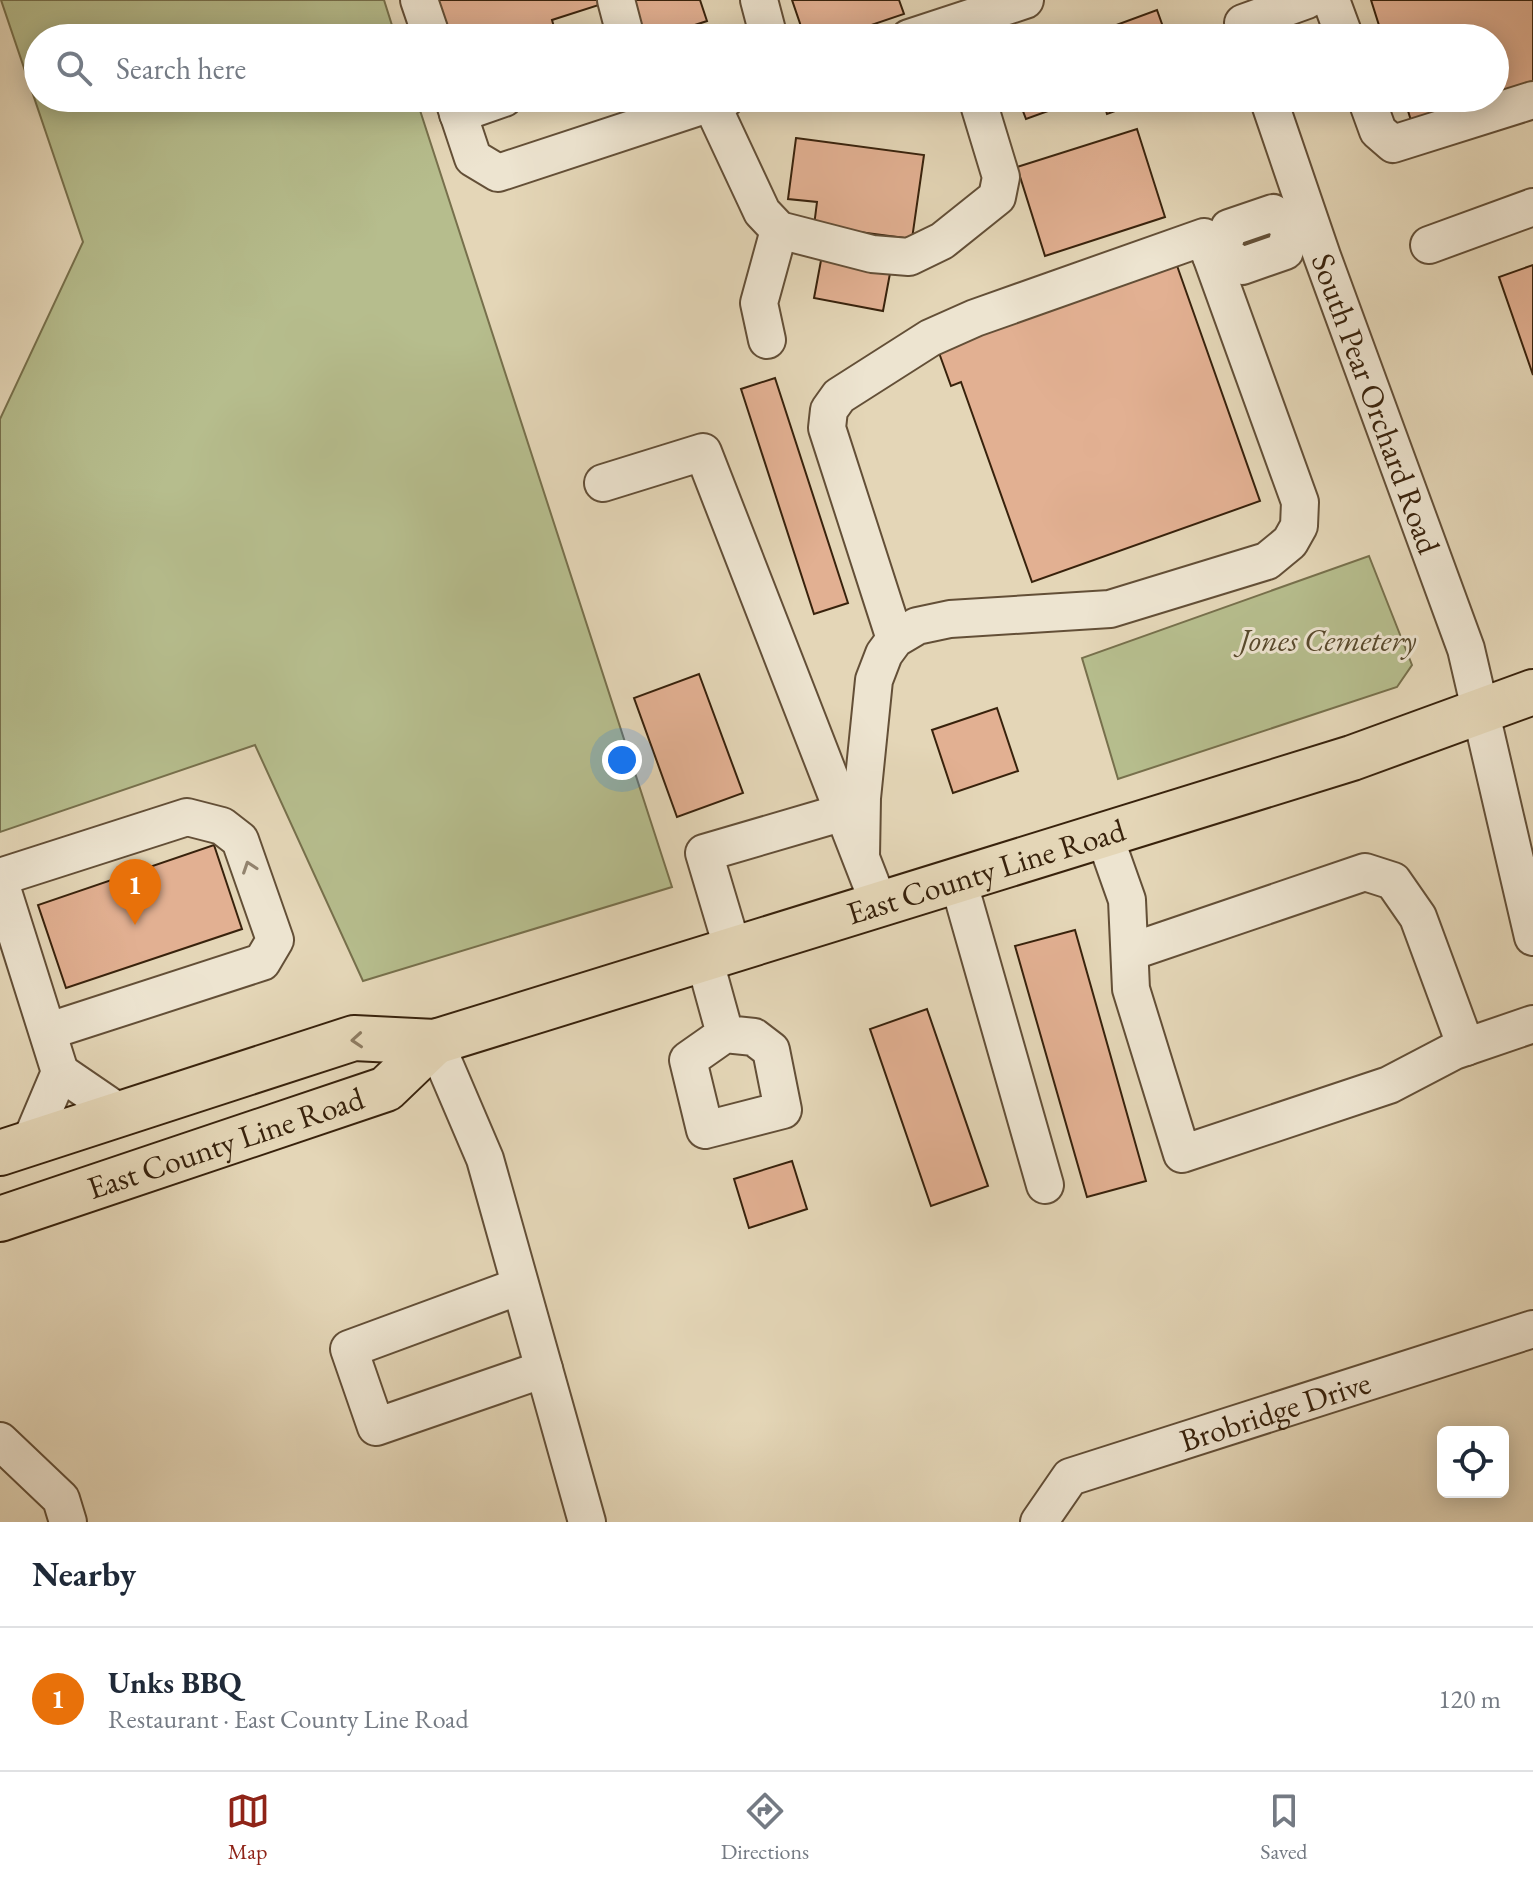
<!DOCTYPE html>
<meta charset="utf-8">
<style>
body{margin:0;font-family:"EB Garamond",serif;background:#f6f6f7;color:#1f2937}
.controls{position:absolute;right:24px;bottom:24px;display:grid;overflow:hidden;border-radius:12px;box-shadow:0 4px 20px #0003}
.controls button{width:72px;height:72px;display:grid;place-items:center;padding:0;border:0;border-bottom:2px solid #e0e1e3;background:#fff;color:#1f2937;font:40px sans-serif}
.you{position:absolute;left:622px;top:760px;width:28px;height:28px;margin:-20px;border:6px solid #fff;border-radius:50%;background:#1a73e8;box-shadow:0 0 0 12px #1a73e833}
.badge{display:grid;place-items:center;width:52px;height:52px;border-radius:50%;background:#8f2418;color:#fff;font-size:26px;font-weight:700}
.pin{position:absolute;translate:-50% -66px;filter:drop-shadow(0 2px 4px #0008)}
.pin::after{content:'';position:absolute;top:42px;width:28px;height:24px;background:inherit;clip-path:polygon(0 0,100% 0,50% 100%)}
.list{margin:0;padding:0;list-style:none}
h2{display:flex;justify-content:space-between;align-items:center;height:104px;margin:0;padding:0 32px;font-size:34px}
h2 small{font-size:26px;font-weight:400;color:#747a83}
.list li{display:grid;grid-template-columns:52px 1fr auto;gap:24px;align-items:center;box-sizing:border-box;height:144px;padding:0 32px;border-top:2px solid #e0e1e3}
.list b{display:block;font-size:30px;white-space:nowrap}
.list p{margin:0;font-size:26px;white-space:nowrap;color:#747a83}
.list em{font-size:26px;font-style:normal;color:#747a83}
.icon{flex:none;width:44px;height:44px;fill:none;stroke:currentColor;stroke-width:2;stroke-linecap:round;stroke-linejoin:round}
.map{position:relative;flex:none;width:1533px;height:1522px;overflow:hidden}
.search{position:absolute;background:#fff;box-shadow:0 4px 20px #0003;left:24px;right:24px;top:24px;height:88px;display:flex;align-items:center;gap:20px;box-sizing:border-box;padding:0 28px;border-radius:44px;color:#747a83;font-size:30px}
.sheet{height:248px;background:#fff}
nav{display:flex;justify-content:space-around;align-items:center;box-sizing:border-box;height:112px;border-top:2px solid #e0e1e3;background:#fff;font-size:22px;color:#747a83}
nav a{display:grid;justify-items:center;gap:4px}
nav .on{color:#8f2418}
.map>svg:first-child{display:block}
.green{fill:#b6bd8d;stroke:#77704c;stroke-width:2}
.building{fill:#e2b092;stroke:#38220c;stroke-width:2}
.lines{fill:none;stroke-linecap:round;stroke-linejoin:round}
.minor-casing{stroke:#634f37;stroke-width:40}
.major-casing{stroke:#38220c;stroke-width:48}
.minor{stroke:#ede4d0;stroke-width:36}
.major{stroke:#e4d6b7;stroke-width:44}
.oneway{stroke:#92836e}
.oneway2{stroke:#8e7c62}
.labels{text-anchor:middle;stroke-width:6;stroke-linejoin:round;paint-order:stroke}
.street-label{font-size:32px;fill:#38220c;stroke:#ede4d0}
.park-label{font-size:32px;font-style:italic;fill:#58492c;stroke:#ede4d0}
</style>
<div class="map">
<svg width="1533" height="1522" viewBox="0 0 1533 1522">
<rect width="100%" height="100%" fill="#e4d6b7"/>
<filter id="stains"><feTurbulence type="fractalNoise" baseFrequency=".0025" numOctaves="4"/><feColorMatrix values="0 0 0 0 .2 0 0 0 0 .09 0 0 0 0 .02 0 0 0 .5 -.17"/></filter>
<radialGradient id="worn" r=".72"><stop offset=".6" stop-color="#630" stop-opacity="0"/><stop offset="1" stop-color="#630" stop-opacity=".3"/></radialGradient>
<g class="green">
<path d="M1,0H384L396,38H38V98H416L672,887L363,981L255,745L0,832V419L83,242Z"/>
<path d="M1369,556L1412,665L1397,687L1118,779L1082,658Z"/>
</g>
<g class="building">
<path d="M421,0H600L602,4L552,20L557,38H475L471,27L436,38Z"/>
<path d="M629,0H700L707,21L655,38H642Z"/>
<path d="M792,0H899L904,14L833,38H805Z"/>
<path d="M1371,0H1533V87L1413,127L1404,98H1495V38H1383Z"/>
<path d="M1157,10L1167,38H1081Z"/>
<path d="M1018,98H1084L1026,119Z"/>
<path d="M1102,98H1151L1107,114Z"/>
<path d="M1137,129L1165,217L1045,256L1017,167Z"/>
<path d="M796,138L924,155L912,239L814,226L817,202L788,199Z"/>
<path d="M822,255L891,268L883,311L814,298Z"/>
<path d="M1175,260L1260,501L1032,582L961,382L951,386L934,339Z"/>
<path d="M1533,265V375L1499,277Z"/>
<path d="M775,378L848,603L814,614L741,389Z"/>
<path d="M699,674L743,793L677,817L634,698Z"/>
<path d="M997,708L1018,771L953,793L932,730Z"/>
<path d="M214,845L242,929L66,988L38,905Z"/>
<path d="M1075,930L1146,1181L1087,1197L1015,946Z"/>
<path d="M927,1009L988,1186L931,1206L870,1029Z"/>
<path d="M792,1161L807,1209L749,1228L734,1179Z"/>
</g>
<g class="lines">
<g class="minor-casing">
<g id="minor">
<path d="M419,0L432,38"/>
<path d="M616,0L626,38"/>
<path d="M759,0L769,38"/>
<path d="M1331,0L1345,38"/>
<path d="M1243,23L1307,0"/>
<path d="M909,38L1025,0"/>
<path d="M453,98L473,158L498,173L726,98"/>
<path id="s1" d="M1268,98L1322,256L1466,649L1533,937"/>
<path d="M1366,98L1378,131L1393,144L1533,100"/>
<path d="M711,103L762,212L779,230L872,254L909,257L942,241L997,197L1001,177L977,98"/>
<path d="M458,114L504,98"/>
<path d="M1273,213L1291,227L1285,251L1242,266L1221,252L1229,228Z"/>
<path d="M1429,245L1533,207"/>
<path d="M767,340L759,303L779,230"/>
<path d="M603,483L703,452L879,904"/>
<path d="M895,639L827,428L829,410L839,396L930,338L975,318L1204,237L1211,256"/>
<path d="M1104,835L1127,900L1131,989L1182,1154L1389,1085L1454,1051L1533,1024"/>
<path d="M861,856L862,798L874,680L884,654L895,639L917,626L950,619L1110,609L1267,561L1290,542L1299,526L1300,502L1211,256L1221,252"/>
<path d="M0,877L187,817L222,826L240,840L275,940L262,962L49,1031"/>
<path d="M958,880L1045,1185"/>
<path d="M0,882L60,1072L30,1143"/>
<path d="M733,950L704,853L844,812"/>
<path d="M1130,952L1365,872L1393,881L1418,917L1466,1047"/>
<path d="M704,958L725,1034L688,1060L705,1130L783,1110L771,1050L754,1037L725,1034"/>
<path d="M435,1042L485,1159L587,1522"/>
<path d="M60,1072L120,1113"/>
<path d="M520,1286L349,1349L376,1427L544,1369"/>
<path d="M0,1441L61,1499L68,1522"/>
<path id="s2" d="M1039,1522L1070,1477L1533,1329"/>
</g>
</g>
<g class="major-casing">
<g id="major">
<path id="s3" d="M0,1153L354,1038L435,1042L1352,758L1533,692"/>
<path id="s4" d="M0,1219L386,1089L435,1042"/>
</g>
</g>
<use href="#minor" class="minor"/>
<use href="#major" class="major"/>
</g>
<defs><path id="oneway-chevron" d="M-2-3.5L2.5 0L-2 3.5" fill="none" stroke-width="1.6" stroke-linecap="round" stroke-linejoin="round" transform="scale(2)"/></defs>
<use class="oneway" href="#oneway-chevron" transform="translate(249 867) rotate(-109)"/>
<use class="oneway2" href="#oneway-chevron" transform="translate(357 1040) rotate(176)"/>
<g class="labels">
<g class="street-label">
<text dy="11" stroke="none"><textPath href="#s1" startOffset="324">South Pear Orchard Road</textPath></text>
<text dy="11" stroke="none"><textPath href="#s3" startOffset="1030">East County Line Road</textPath></text>
<text dy="11" stroke="none"><textPath href="#s4" startOffset="238">East County Line Road</textPath></text>
<text dy="11" stroke="none"><textPath href="#s2" startOffset="270">Brobridge Drive</textPath></text>
</g>
<g class="park-label">
<text x="1328" y="651">Jones Cemetery</text>
</g>
</g>
<rect width="100%" height="100%" filter="url(#stains)"/>
<rect width="100%" height="100%" fill="url(#worn)"/>
</svg>
<div class="controls">
<button><svg class="icon" aria-label="locate" viewBox="0 0 24 24"><circle cx="12" cy="12" r="6"/><path d="M12 2v4M12 18v4M2 12h4M18 12h4"/></svg></button>
</div>
<div class="you"></div>
<div class="pin badge" style="left:135px;top:925px;background:#e8710a">1</div>
<div class="search"><svg class="icon" aria-label="search" viewBox="0 0 24 24"><circle cx="10" cy="10" r="6"/><path d="M15 15l6 6"/></svg>Search here</div>
</div>
<section class="sheet">
<h2>Nearby<small></small></h2>
<ul class="list">
<li><span class="badge" style="background:#e8710a">1</span><div><b>Unks BBQ</b><p>Restaurant · East County Line Road</p></div><em>120 m</em></li>
</ul>
</section>
<nav>
<a class="on"><svg class="icon" aria-label="map" viewBox="0 0 24 24"><path d="M3 6l6-2 6 2 6-2v14l-6 2-6-2-6 2zM9 4v14M15 6v14"/></svg>Map</a>
<a><svg class="icon" aria-label="directions" viewBox="0 0 24 24"><path d="M12 3l9 9-9 9-9-9zM9 14v-3h6M13 9l2 2-2 2"/></svg>Directions</a>
<a><svg class="icon" aria-label="saved" viewBox="0 0 24 24"><path d="M7 4h10v16l-5-4-5 4z"/></svg>Saved</a>
</nav>
